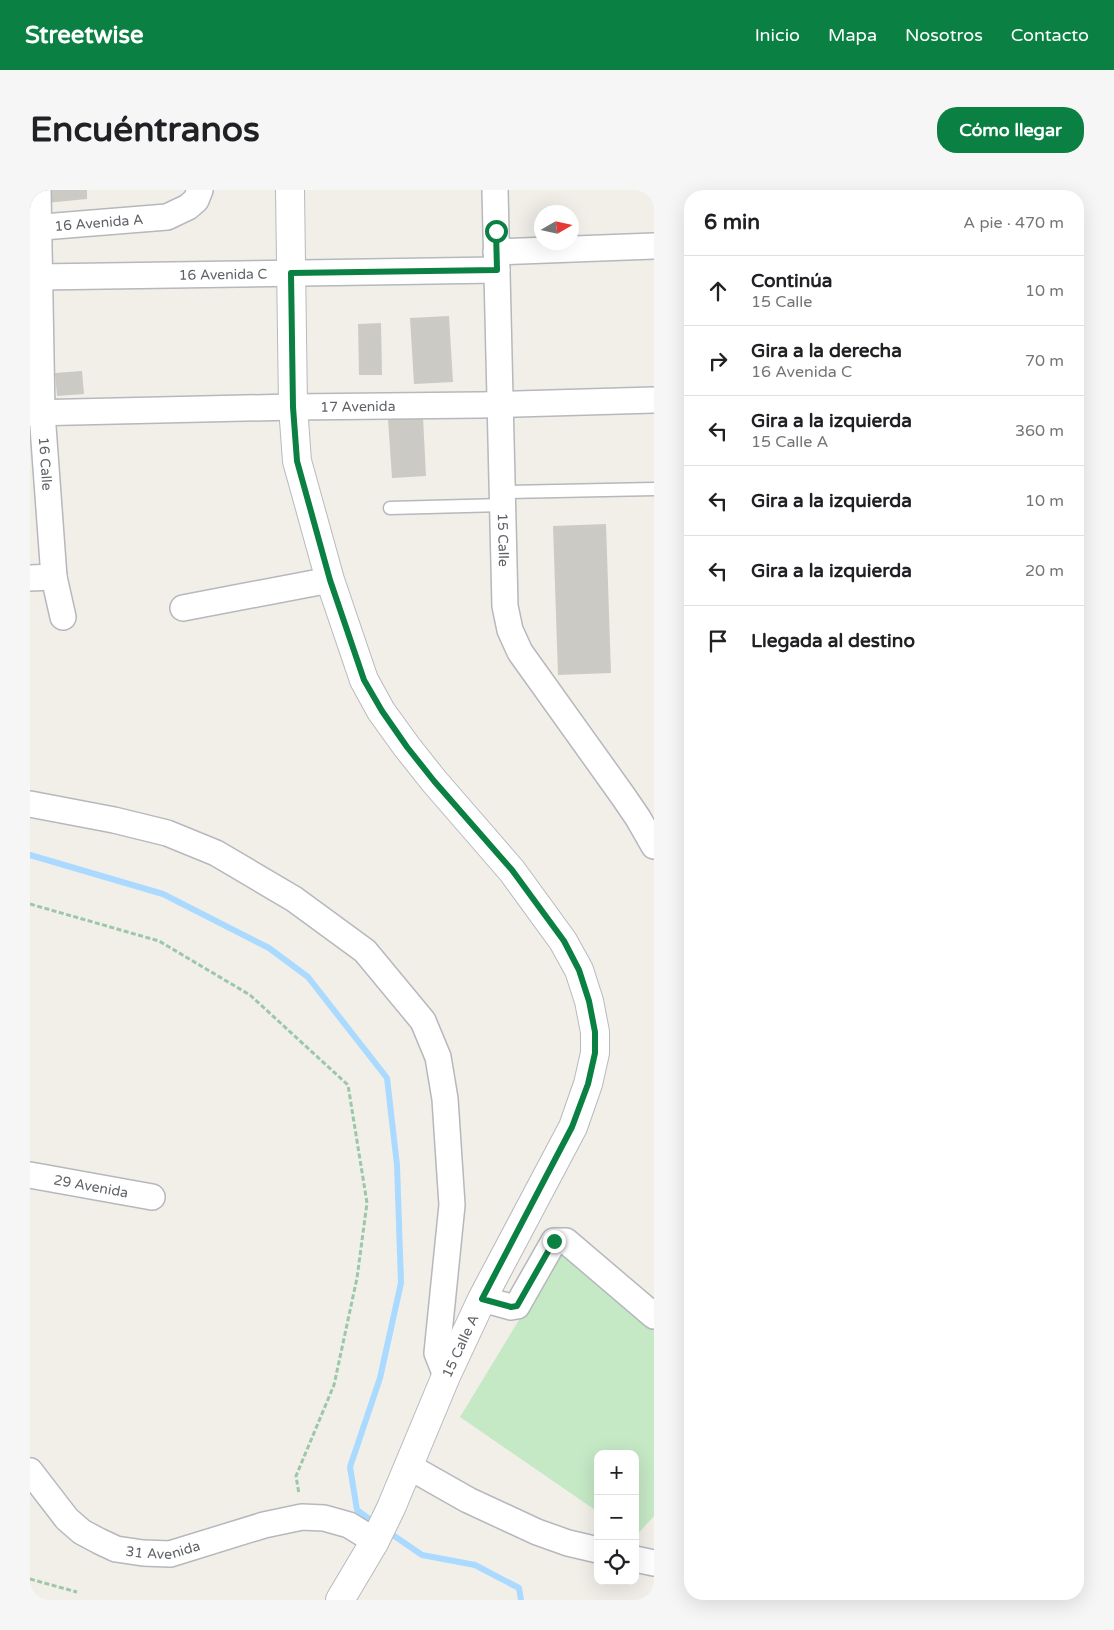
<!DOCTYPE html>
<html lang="es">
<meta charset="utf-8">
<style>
body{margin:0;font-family:"Varela Round",sans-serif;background:#f6f6f6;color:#202124}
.controls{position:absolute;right:15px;bottom:15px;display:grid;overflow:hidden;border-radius:10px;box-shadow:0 5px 20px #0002}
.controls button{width:45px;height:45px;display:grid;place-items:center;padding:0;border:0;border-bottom:1px solid #e0e0e0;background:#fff;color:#202124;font:25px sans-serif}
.compass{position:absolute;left:504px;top:15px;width:45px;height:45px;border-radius:50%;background:#fff;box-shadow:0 5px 20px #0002;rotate:81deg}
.stop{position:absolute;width:15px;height:15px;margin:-11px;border:4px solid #0b8043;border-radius:50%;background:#fff}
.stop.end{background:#0b8043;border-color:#fff;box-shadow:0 1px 5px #0008}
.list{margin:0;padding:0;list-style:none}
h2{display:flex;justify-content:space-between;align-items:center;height:65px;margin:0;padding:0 20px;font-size:21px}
h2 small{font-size:16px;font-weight:400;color:#757577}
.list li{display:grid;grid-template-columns:32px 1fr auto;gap:15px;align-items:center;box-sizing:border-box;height:70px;padding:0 20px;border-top:1px solid #e0e0e0}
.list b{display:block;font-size:19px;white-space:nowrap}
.list p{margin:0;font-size:16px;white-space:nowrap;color:#757577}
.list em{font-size:16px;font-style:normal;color:#757577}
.icon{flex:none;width:28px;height:28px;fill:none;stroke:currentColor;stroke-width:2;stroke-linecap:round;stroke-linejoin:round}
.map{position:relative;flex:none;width:624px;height:1410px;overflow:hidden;border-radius:20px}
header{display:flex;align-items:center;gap:30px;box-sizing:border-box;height:70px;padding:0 25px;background:#0b8043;color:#fff}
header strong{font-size:24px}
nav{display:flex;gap:28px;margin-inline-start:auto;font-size:18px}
.intro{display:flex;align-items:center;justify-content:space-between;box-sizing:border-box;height:120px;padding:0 30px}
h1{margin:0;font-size:35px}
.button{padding:12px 22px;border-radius:20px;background:#0b8043;color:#fff;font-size:18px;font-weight:700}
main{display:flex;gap:30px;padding:0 30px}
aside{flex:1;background:#fff;border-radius:20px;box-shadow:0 5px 20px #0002}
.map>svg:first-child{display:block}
.green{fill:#c5e8c5}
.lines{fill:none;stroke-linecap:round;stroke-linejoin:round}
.stream{stroke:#aadaff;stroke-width:6}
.building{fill:#cccac5}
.lane-casing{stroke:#b5b8bc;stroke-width:15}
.street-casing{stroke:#b5b8bc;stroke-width:28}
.secondary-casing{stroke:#b6babf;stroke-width:30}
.path{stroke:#9cc7a9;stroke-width:3;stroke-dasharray:5 2.5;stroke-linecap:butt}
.lane{stroke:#fff;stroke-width:12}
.street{stroke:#fff;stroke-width:25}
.secondary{stroke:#fff;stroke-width:28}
.route{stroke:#0b8043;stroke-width:6}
.labels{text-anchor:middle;stroke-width:5;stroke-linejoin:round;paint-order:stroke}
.street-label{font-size:14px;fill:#5f6368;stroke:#fff}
</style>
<header>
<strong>Streetwise</strong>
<nav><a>Inicio</a><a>Mapa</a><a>Nosotros</a><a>Contacto</a></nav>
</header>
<div class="intro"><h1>Encuéntranos</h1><a class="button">Cómo llegar</a></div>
<main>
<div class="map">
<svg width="624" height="1410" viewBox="0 0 624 1410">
<rect width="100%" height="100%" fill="#f1efe8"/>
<path class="green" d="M532,1059L624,1138V1326L605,1347V1264H568V1322L430,1227Z"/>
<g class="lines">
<g class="stream">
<path d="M0,665L133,704L239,758L278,787L357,888L367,975L371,1093L350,1188L320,1277L327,1320L346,1334"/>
<path d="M357,1341L392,1365L445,1375L489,1398L491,1410"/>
</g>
</g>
<g class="building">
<path d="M15,0H57V9L16,13Z"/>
<path d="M419,126L423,192L384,194L380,128Z"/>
<path d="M351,133L352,185H329L328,134Z"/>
<path d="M52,181L54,204L27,206L25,183Z"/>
<path d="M393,227L396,286L362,288L358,229Z"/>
<path d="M576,334L581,483L528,485L523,336Z"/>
</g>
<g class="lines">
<g class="lane-casing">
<g id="lane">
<path d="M472,302L624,299"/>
<path d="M360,318L473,315"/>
</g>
</g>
<g class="street-casing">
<g id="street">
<path id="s1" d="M8,0L12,223L24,387L33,427"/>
<path id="s2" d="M465,0L475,416L480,440L490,462L593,606L608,628L624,656"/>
<path id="s3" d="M0,38L137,27L158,17L166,10L170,0"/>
<path d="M466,62L624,56"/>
<path id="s4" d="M9,87L467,80"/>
<path id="s5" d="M0,223L263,217L450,215L624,210"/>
<path d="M0,388L24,387"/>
<path d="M153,418L300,390"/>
<path d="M0,614L84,630L137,643L186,663L264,709L335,761L393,831L408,867L415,909L422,1015L407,1163L416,1186"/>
<path id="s6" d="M0,985L122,1007"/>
<path d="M452,1109L481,1117L487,1116L524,1051H536L624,1126"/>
<path d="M378,1276L438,1310L507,1342L538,1353L568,1360"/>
<path id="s7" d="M0,1281L37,1329L52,1342L69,1351L86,1359L113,1363L140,1364L234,1335L272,1327L294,1328L319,1335L345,1351"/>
<path d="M605,1369L624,1373"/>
</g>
</g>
<g class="secondary-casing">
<path id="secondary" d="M260,0L263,217L267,271L300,390L334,490L351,521L377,557L404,591L482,681L533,751L549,780L559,811L565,842V863L558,894L543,937L452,1109L416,1186L361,1318L345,1351L310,1410"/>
</g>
<g class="path">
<path d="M0,714L129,751L220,805L318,895L337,1013L327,1088L304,1195L266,1286L269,1304"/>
<path d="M0,1389L47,1402"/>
</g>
<use href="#lane" class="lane"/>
<use href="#street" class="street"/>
<use href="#secondary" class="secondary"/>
</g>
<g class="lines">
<path class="route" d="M466,41L467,80L261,83L263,217L267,271L300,390L334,490L352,521L377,557L404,591L482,680L534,751L549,780L559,811L565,842V863L558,894L542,937L452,1109L481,1117L487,1116L524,1051"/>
</g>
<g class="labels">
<g class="street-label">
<text dy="5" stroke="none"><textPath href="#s3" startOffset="69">16 Avenida A</textPath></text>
<text dy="5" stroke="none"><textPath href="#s4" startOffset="184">16 Avenida C</textPath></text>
<text dy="5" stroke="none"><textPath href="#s5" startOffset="328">17 Avenida</textPath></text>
<text dy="5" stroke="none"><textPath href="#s1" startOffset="274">16 Calle</textPath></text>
<text dy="5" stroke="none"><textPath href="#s2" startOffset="350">15 Calle</textPath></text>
<text dy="5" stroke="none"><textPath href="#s6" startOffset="62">29 Avenida</textPath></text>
<text transform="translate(430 1156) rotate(-65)" y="5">15 Calle A</text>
<text dy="5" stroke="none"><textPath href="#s7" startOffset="166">31 Avenida</textPath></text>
</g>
</g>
</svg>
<div class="controls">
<button>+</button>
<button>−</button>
<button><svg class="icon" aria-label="locate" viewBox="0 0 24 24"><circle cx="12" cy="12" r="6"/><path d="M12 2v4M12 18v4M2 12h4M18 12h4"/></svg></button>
</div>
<svg class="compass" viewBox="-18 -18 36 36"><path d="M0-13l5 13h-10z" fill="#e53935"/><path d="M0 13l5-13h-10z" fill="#757577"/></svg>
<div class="stop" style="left:466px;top:41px"></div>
<div class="stop end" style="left:524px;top:1051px"></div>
</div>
<aside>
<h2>6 min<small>A pie · 470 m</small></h2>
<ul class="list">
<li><svg class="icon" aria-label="ahead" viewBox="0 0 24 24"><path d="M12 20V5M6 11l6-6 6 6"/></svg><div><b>Continúa</b><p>15 Calle</p></div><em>10 m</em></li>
<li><svg class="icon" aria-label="right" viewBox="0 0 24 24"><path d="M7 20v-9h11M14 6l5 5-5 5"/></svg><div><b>Gira a la derecha</b><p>16 Avenida C</p></div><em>70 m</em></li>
<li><svg class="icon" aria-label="left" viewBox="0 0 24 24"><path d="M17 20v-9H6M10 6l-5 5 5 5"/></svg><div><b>Gira a la izquierda</b><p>15 Calle A</p></div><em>360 m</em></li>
<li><svg class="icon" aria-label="left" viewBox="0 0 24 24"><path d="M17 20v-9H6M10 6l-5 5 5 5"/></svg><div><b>Gira a la izquierda</b></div><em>10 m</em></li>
<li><svg class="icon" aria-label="left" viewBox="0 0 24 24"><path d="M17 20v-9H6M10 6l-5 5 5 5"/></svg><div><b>Gira a la izquierda</b></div><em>20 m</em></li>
<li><svg class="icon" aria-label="arrive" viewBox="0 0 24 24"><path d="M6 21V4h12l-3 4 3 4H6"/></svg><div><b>Llegada al destino</b></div></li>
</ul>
</aside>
</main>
